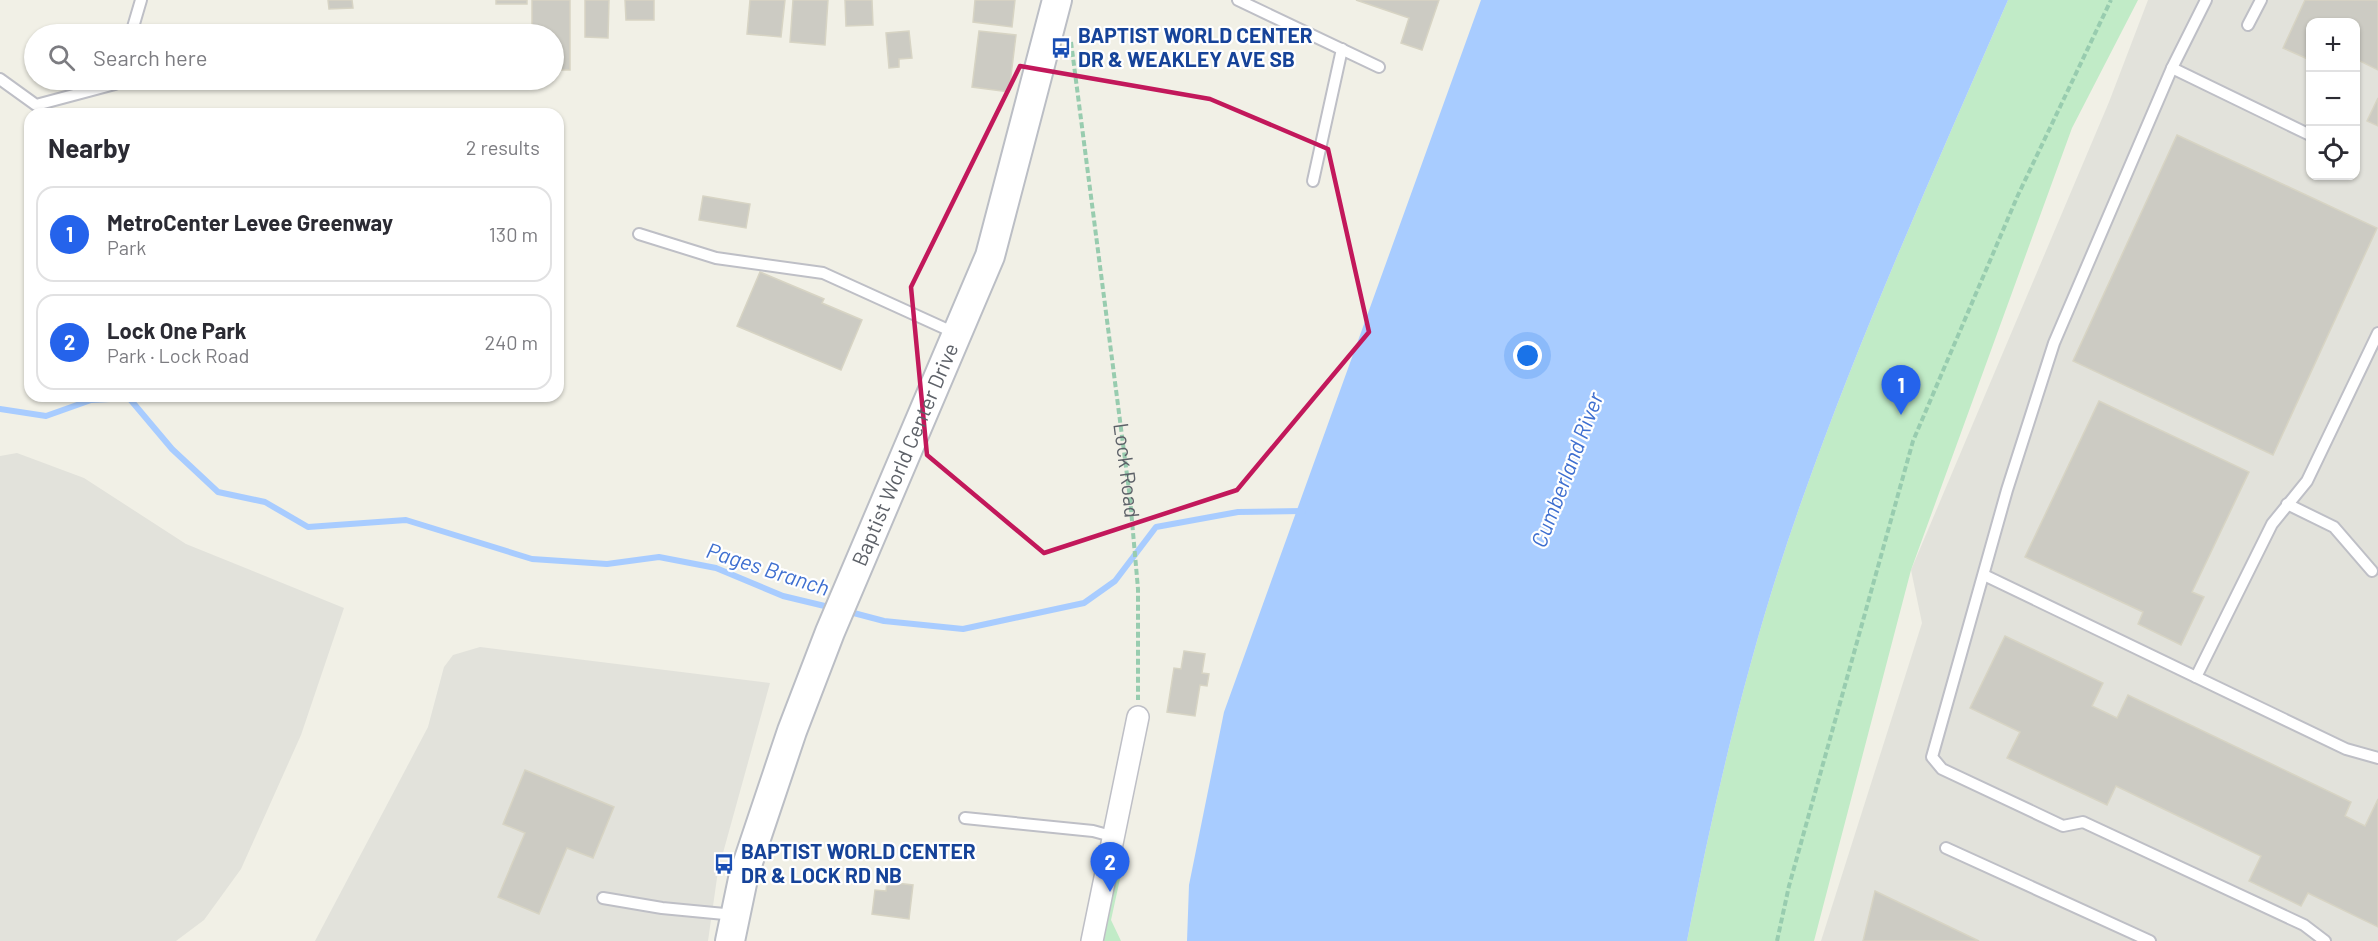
<!DOCTYPE html>
<meta charset="utf-8">
<style>
body{margin:0;font-family:Barlow,sans-serif;background:#f2f2f3;color:#2b2b33}
.controls{position:absolute;right:18px;top:18px;display:grid;overflow:hidden;border-radius:12px;box-shadow:0 2px 4px #0004}
.controls button{width:54px;height:54px;display:grid;place-items:center;padding:0;border:0;border-bottom:2px solid #e1e1e2;background:#fff;color:#2b2b33;font:30px sans-serif}
.you{position:absolute;left:1528px;top:356px;width:21px;height:21px;margin:-15px;border:4px solid #fff;border-radius:50%;background:#1a73e8;box-shadow:0 0 0 9px #1a73e833}
.badge{display:grid;place-items:center;width:39px;height:39px;border-radius:50%;background:#2563eb;color:#fff;font-size:20px;font-weight:700}
.pin{position:absolute;translate:-50% -50px;filter:drop-shadow(0 2px 3px #0008)}
.pin::after{content:'';position:absolute;top:32px;width:21px;height:18px;background:inherit;clip-path:polygon(0 0,100% 0,50% 100%)}
.list{margin:0;padding:0;list-style:none}
h2{display:flex;justify-content:space-between;align-items:center;height:78px;margin:0;padding:0 24px;font-size:26px}
h2 small{font-size:20px;font-weight:400;color:#7c7c81}
.list li{display:grid;grid-template-columns:39px 1fr auto;gap:18px;align-items:center;box-sizing:border-box;height:96px;margin:0 12px 12px;padding:0 12px;border:2px solid #e1e1e2;border-radius:18px}
.list b{display:block;font-size:22px;white-space:nowrap}
.list p{margin:0;font-size:20px;white-space:nowrap;color:#7c7c81}
.list em{font-size:20px;font-style:normal;color:#7c7c81}
.icon{flex:none;width:33px;height:33px;fill:none;stroke:currentColor;stroke-width:2;stroke-linecap:round;stroke-linejoin:round}
.map{position:relative;flex:none;width:2378px;height:941px;overflow:hidden}
.search{position:absolute;background:#fff;box-shadow:0 2px 4px #0004;left:24px;top:24px;width:540px;height:66px;display:flex;align-items:center;gap:15px;box-sizing:border-box;padding:0 21px;border-radius:33px;color:#7c7c81;font-size:22px}
.panel{position:absolute;background:#fff;box-shadow:0 2px 4px #0004;left:24px;top:108px;width:540px;height:294px;border-radius:18px}
.map>svg:first-child{display:block}
.industrial{fill:#e2e2db;fill-rule:evenodd}
.green{fill:#c1ebc7}
.water{fill:#a8ccff}
.lines{fill:none;stroke-linecap:round;stroke-linejoin:round}
.stream{stroke:#a8ccff;stroke-width:6}
.building{fill:#cccbc3;stroke:#d7d4c4;stroke-width:1.5}
.lane-casing{stroke:#bebfc6;stroke-width:14}
.street-casing{stroke:#bebfc6;stroke-width:24}
.secondary-casing{stroke:#bbbec5;stroke-width:32}
.path{stroke:#98ccaf;stroke-width:4;stroke-dasharray:6 3;stroke-linecap:butt}
.lane{stroke:#fff;stroke-width:10}
.street{stroke:#fff;stroke-width:21}
.secondary{stroke:#fff;stroke-width:28}
.marked{fill:none;stroke:#c2185b;stroke-width:4.5;stroke-linejoin:round}
.labels{text-anchor:middle;stroke-width:4.5;stroke-linejoin:round;paint-order:stroke}
.transit-label{font-size:21px;font-weight:bold;fill:#164399;stroke:#fff;text-anchor:start}
.street-label{font-size:21px;fill:#5d6168;stroke:#fff}
.water-label{font-size:22px;font-style:italic;fill:#3e6fd0;stroke:#fff}
</style>
<div class="map">
<svg width="2378" height="941" viewBox="0 0 2378 941">
<rect width="100%" height="100%" fill="#f1f0e6"/>
<g class="industrial">
<path d="M2148,0H2378V941H1821L1922,623L1911,570L2109,102ZM2310,22H2356V176H2310Z"/>
<path d="M17,453L84,478L186,544L344,608L301,735L241,869L204,920L176,941H0V456Z"/>
<path d="M480,647L770,683L718,871L708,941H315L428,727L444,667L453,655Z"/>
</g>
<g class="green">
<path d="M2008,0H2138L2072,128L1911,570L1814,941H1687C1716,792 1751,643 1802,500C1862,330 1936,166 2008,0Z"/>
<path d="M1111,861L1123,865L1111,920L1121,941H1092Z"/>
</g>
<path class="water" d="M1481,0H2008C1936,166 1862,330 1802,500C1751,643 1716,792 1687,941H1187L1189,885L1224,712Z"/>
<g class="lines">
<g class="stream">
<path d="M0,409L46,416L91,400L129,398L172,449L218,492L265,502L308,527L406,520L532,559L607,564L659,557L716,568L783,596L833,608"/>
<path d="M846,611L884,621L963,629L1084,603L1115,581L1156,527L1238,512L1303,511"/>
</g>
</g>
<g class="building">
<path d="M328,0H352L353,8L329,9Z"/>
<rect x="496" y="0" width="31" height="4"/>
<path d="M532,0H570V70H554V34H532Z"/>
<path d="M585,0H609L608,38L585,37Z"/>
<path d="M625,0H654V20H626Z"/>
<path d="M750,0H785L781,37L747,34Z"/>
<path d="M793,0H828L825,45L790,42Z"/>
<path d="M845,0H872L873,25L846,26Z"/>
<path d="M975,0H1015L1012,27L973,22Z"/>
<path d="M1356,0H1439L1422,50L1401,43L1409,18Z"/>
<path d="M2305,0H2378V70L2356,59V22H2310V60L2283,48Z"/>
<path d="M909,31L912,58L899,59V67L889,68L886,33Z"/>
<path d="M979,31L1016,35L1009,92L972,87Z"/>
<path d="M2378,98V126L2367,121Z"/>
<path d="M2177,135L2377,228L2273,455L2073,361Z"/>
<path d="M703,196L750,204L746,228L699,220Z"/>
<path d="M760,272L824,299L822,303L862,320L841,370L737,326Z"/>
<path d="M2099,401L2249,472L2192,592L2204,597L2181,645L2138,624L2143,612L2025,557Z"/>
<path d="M2005,636L2103,683L2092,706L2117,718L2128,695L2351,802L2345,816L2365,826L2378,799V927L2308,893L2301,906L2249,881L2261,856L2116,786L2107,805L2007,758L2020,732L1970,708Z"/>
<path d="M1184,651L1205,654L1202,673L1209,674L1207,686L1200,685L1195,716L1167,712L1174,668L1181,669Z"/>
<path d="M525,770L614,807L593,858L567,848L539,914L498,897L525,833L503,824Z"/>
<path d="M887,882L913,885L909,919L872,914L875,890L886,891Z"/>
<path d="M1875,891L1979,941H1863Z"/>
</g>
<g class="lines">
<g class="lane-casing">
<g id="lane">
<path d="M1238,0L1379,67"/>
<path d="M2206,0L2172,68L2054,343L2007,490L1932,757L1942,769L2063,826L2083,822L2304,925L2325,941"/>
<path d="M2248,25L2261,0"/>
<path d="M131,34L141,0"/>
<path d="M2172,68L2310,135"/>
<path d="M0,79L36,105L115,84L116,80"/>
<path d="M1313,181L1342,49"/>
<path d="M639,234L716,258L823,273L955,333"/>
<path d="M2378,333L2307,481L2272,524L2196,677L2346,749L2378,758"/>
<path d="M2287,504L2334,527L2372,571"/>
<path d="M1984,575L2196,677"/>
<path d="M965,818L1093,831L1115,837"/>
<path d="M1946,848L2150,941"/>
<path d="M603,898L662,908L735,915"/>
</g>
</g>
<g class="street-casing">
<path id="street" d="M1092,941L1138,717"/>
</g>
<g class="secondary-casing">
<g id="secondary">
<path id="s2" d="M730,941L744,874L792,731L830,632L990,256L1057,0"/>
</g>
</g>
<g class="path">
<path id="s1" d="M1071,42L1130,498L1138,589V700"/>
<path d="M1777,941L1789,886L1913,441L2018,195L2111,0"/>
</g>
<use href="#lane" class="lane"/>
<use href="#street" class="street"/>
<use href="#secondary" class="secondary"/>
</g>
<path class="marked" d="M1020,66L1210,99L1328,149L1369,332L1237,490L1044,553L927,455L911,287Z"/>
<defs>
<g id="bus-bare" transform="scale(1.62)"><path d="M-5-6H5V4H4V6H2V4H-2V6H-4V4H-5ZM-3.5-4V0h7V-4ZM-3.5 1.2v1.5H-2V1.2ZM2 1.2v1.5H3.5V1.2Z" fill="#1a4fb4" stroke="#fff" stroke-width="2.5" paint-order="stroke"/></g>
</defs>
<g fill-rule="evenodd">
<use href="#bus-bare" x="1061" y="48"/>
<use href="#bus-bare" x="724" y="864"/>
</g>
<g class="labels">
<g class="transit-label">
<text x="1078" y="43">BAPTIST WORLD CENTER<tspan x="1078" dy="24">DR &amp; WEAKLEY AVE SB</tspan></text>
<text x="741" y="859">BAPTIST WORLD CENTER<tspan x="741" dy="24">DR &amp; LOCK RD NB</tspan></text>
</g>
<g class="street-label">
<text dy="7" stroke="none"><textPath href="#s2" startOffset="518">Baptist World Center Drive</textPath></text>
<text dy="7" stroke="none"><textPath href="#s1" startOffset="432">Lock Road</textPath></text>
</g>
<g class="water-label">
<text transform="translate(1567 470) rotate(-69)" y="8">Cumberland River</text>
<text transform="translate(768 569) rotate(18)" y="8">Pages Branch</text>
</g>
</g>
</svg>
<div class="controls">
<button>+</button>
<button>−</button>
<button><svg class="icon" aria-label="locate" viewBox="0 0 24 24"><circle cx="12" cy="12" r="6"/><path d="M12 2v4M12 18v4M2 12h4M18 12h4"/></svg></button>
</div>
<div class="you"></div>
<div class="pin badge" style="left:1901px;top:415px">1</div>
<div class="pin badge" style="left:1110px;top:892px">2</div>
<div class="search"><svg class="icon" aria-label="search" viewBox="0 0 24 24"><circle cx="10" cy="10" r="6"/><path d="M15 15l6 6"/></svg>Search here</div>
<section class="panel">
<h2>Nearby<small>2 results</small></h2>
<ul class="list">
<li><span class="badge">1</span><div><b>MetroCenter Levee Greenway</b><p>Park</p></div><em>130 m</em></li>
<li><span class="badge">2</span><div><b>Lock One Park</b><p>Park · Lock Road</p></div><em>240 m</em></li>
</ul>
</section>
</div>
